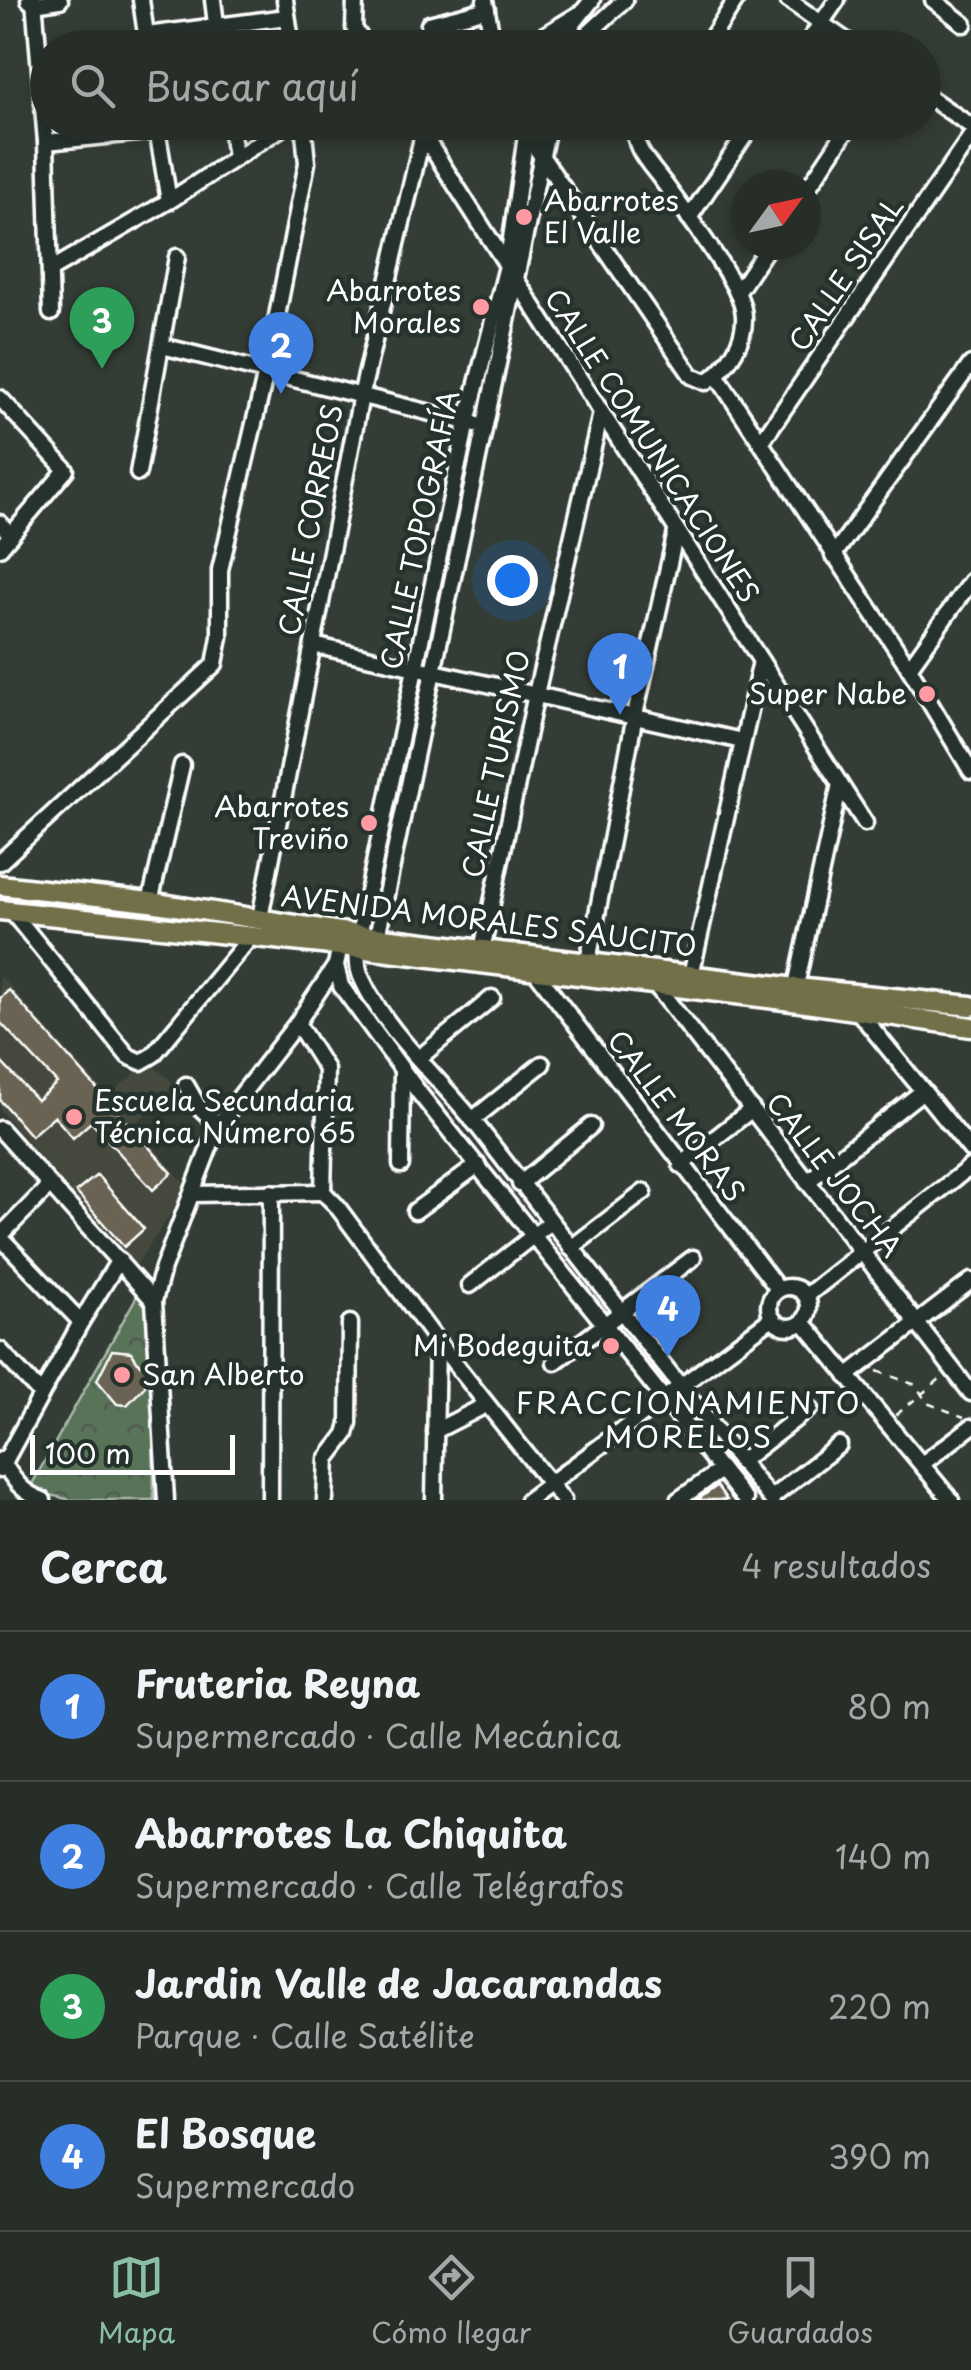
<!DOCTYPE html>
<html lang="es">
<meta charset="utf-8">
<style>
body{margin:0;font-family:"Playpen Sans",sans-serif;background:#333a34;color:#f1f3f6}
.compass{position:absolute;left:731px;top:170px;width:90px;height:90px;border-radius:50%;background:#272e28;box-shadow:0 5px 15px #0003;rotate:57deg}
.scale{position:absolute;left:30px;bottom:25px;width:205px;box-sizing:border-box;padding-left:10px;border:5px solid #fff;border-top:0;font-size:28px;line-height:35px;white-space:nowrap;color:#fff;-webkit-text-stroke:8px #26332d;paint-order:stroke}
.you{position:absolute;left:512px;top:580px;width:35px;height:35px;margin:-25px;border:8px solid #fff;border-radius:50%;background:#1a73e8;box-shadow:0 0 0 15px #1a73e833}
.badge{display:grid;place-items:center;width:65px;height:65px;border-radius:50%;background:#8abfa5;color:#fff;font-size:32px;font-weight:700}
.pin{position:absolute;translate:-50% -82px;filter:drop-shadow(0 2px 5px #0008)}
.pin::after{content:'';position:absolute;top:52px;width:35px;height:30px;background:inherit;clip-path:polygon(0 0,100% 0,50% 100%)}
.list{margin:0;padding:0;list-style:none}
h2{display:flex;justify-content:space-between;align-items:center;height:130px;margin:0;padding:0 40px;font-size:42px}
h2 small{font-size:32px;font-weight:400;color:#a4a8a8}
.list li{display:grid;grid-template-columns:65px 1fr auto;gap:30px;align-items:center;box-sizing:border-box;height:150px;padding:0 40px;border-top:2px solid #434a45}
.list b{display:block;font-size:38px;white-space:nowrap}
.list p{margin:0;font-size:32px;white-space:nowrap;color:#a4a8a8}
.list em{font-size:32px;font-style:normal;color:#a4a8a8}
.icon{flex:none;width:55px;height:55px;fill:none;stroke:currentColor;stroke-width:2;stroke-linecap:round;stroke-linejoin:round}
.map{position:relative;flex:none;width:971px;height:1500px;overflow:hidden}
.search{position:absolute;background:#272e28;box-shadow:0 5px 15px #0003;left:30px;right:30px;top:30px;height:110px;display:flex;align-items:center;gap:25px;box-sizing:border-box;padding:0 35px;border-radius:55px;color:#a4a8a8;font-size:38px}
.sheet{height:730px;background:#272e28}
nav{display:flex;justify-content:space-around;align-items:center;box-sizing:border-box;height:140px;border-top:2px solid #434a45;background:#272e28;font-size:28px;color:#a4a8a8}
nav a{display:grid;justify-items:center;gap:5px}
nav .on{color:#8abfa5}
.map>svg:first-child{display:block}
.built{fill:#44493e}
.park{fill:url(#park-crowns);stroke:#acb9ac;stroke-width:2.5}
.building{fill:#6a6453;stroke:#fff;stroke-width:2.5}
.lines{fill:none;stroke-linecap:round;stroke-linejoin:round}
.minor-casing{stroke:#fff;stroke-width:21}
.major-casing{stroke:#fff;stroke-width:25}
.path{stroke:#fff;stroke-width:2.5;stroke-dasharray:8 8;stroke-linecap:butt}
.minor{stroke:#26332d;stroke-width:14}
.major{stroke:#726f4a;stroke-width:18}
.poi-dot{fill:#ff9aa2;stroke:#26332d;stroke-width:4}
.labels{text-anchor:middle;stroke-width:9;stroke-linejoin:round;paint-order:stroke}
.poi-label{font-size:28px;fill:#fff;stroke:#26332d;text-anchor:end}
.street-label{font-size:28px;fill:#fff;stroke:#26332d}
.neighbourhood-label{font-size:30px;letter-spacing:2.5px;fill:#fff;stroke:#26332d}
</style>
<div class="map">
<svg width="971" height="1500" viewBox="0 0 971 1500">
<defs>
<pattern id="park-crowns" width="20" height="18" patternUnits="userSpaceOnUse" patternTransform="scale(2.5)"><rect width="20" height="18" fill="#597359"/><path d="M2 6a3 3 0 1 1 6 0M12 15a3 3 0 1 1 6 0" fill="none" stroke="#515a51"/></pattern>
</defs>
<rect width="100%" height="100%" fill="#343d35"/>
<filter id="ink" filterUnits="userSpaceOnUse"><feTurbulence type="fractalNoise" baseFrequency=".01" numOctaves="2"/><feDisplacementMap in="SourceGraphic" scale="20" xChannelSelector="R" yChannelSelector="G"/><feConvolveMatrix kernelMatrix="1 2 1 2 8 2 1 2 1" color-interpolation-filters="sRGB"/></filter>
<g filter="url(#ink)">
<path class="built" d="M0,976L108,1096L149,1062L179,1088L134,1124L188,1188L136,1265L0,1110Z"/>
<path class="park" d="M138,1294L152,1305L154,1500H71L37,1492L32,1484Z"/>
<g class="building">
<path d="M9,990L172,1173L153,1190L91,1122L73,1138L54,1116L31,1136L0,1100V1061L37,1100L57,1083L0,1022V998Z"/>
<path d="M97,1175L144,1229L124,1247L76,1192Z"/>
<path d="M112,1350L131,1352L140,1365L146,1366L145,1386L127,1405L117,1404L97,1380Z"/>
<path d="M717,1486L727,1500H697Z"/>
</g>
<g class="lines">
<g class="minor-casing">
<g id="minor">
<path d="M29,0L34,4L60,0"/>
<path d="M34,0L46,142L51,313"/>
<path d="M141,0L148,48"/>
<path d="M213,0L219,48"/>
<path d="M285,0L292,48"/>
<path d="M355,0L354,28L367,48"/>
<path d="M788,0L857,48"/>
<path d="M933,0L964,24"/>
<path d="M485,1L494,48"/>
<path d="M429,24L487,9"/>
<path d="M147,35L287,17"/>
<path d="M523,48L579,14"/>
<path d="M554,48L592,0"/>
<path d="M581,48L590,32L625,0"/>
<path d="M705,48L736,0"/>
<path d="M804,48L837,0"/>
<path d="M924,94L971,126"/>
<path d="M230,122L235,158"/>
<path d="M415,122L865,823"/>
<path d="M518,122L692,376L706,382C728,369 749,336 743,309C738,281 683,209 664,183C650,164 631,147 635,122"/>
<path d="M528,122L507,266L467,422L359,935L340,946L336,965L341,986L420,1094L745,1500"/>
<path d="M549,122L377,937L358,949C357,959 357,969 362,979C387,1034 438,1076 475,1123C573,1249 670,1376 772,1500"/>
<path d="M156,123L169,201"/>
<path d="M46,142L157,131"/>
<path d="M806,191L852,122"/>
<path d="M689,218L754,122"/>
<path d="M52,269L169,201L291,122"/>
<path d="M737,293L769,245"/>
<path d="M162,346L475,424"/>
<path d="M717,376L909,668L971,771"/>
<path d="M0,398L66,470L0,548"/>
<path d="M762,441L971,136"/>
<path d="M138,473L177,257"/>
<path d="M0,523L11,535"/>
<path d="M833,556L971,364"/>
<path d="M313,645L742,741"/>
<path d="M909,668L971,581"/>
<path d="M0,862L215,664L220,637V570L266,372L307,163L303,122"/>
<path d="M150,902L182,765"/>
<path d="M12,912L128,1056L141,1062L153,1055L249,939"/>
<path d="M260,918L361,396L423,134"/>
<path d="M482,950L536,694L601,413"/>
<path d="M536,972L778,1289"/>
<path d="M586,972L635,715L676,532"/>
<path d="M691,975L761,661"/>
<path d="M657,987L971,1393"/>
<path d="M794,995L840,784"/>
<path d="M857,1010L971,1150"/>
<path d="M297,1023L326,1069L323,1192"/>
<path d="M419,1058L492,998"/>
<path d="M186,1085L198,1106L218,1125"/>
<path d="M472,1120L542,1064"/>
<path d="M0,1129L154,1301"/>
<path d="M401,1165L402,1070"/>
<path d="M681,1165L752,1109"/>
<path d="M807,1182L923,1091"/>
<path d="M520,1184L591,1126"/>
<path d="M323,1192L336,1205L437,1341L563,1500"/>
<path d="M193,1194L323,1192"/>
<path d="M415,1211L478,1165"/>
<path d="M0,1236L49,1186"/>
<path d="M0,1237L81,1322"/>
<path d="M571,1248L644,1192"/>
<path d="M470,1285L551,1222"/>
<circle cx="789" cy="1307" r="20"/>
<path d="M806,1296L971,1166"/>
<path d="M803,1322L951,1500"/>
<path d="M0,1350L41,1394"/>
<path d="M555,1362L693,1258"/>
<path d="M847,1376L971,1281"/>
<path d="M435,1431L486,1405"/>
<path d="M1,1460C14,1479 20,1492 43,1500"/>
<path d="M740,1462L810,1408"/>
<path d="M922,1464L971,1427"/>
<path d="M0,1470L81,1322L119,1260"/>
<path d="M771,1498L839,1445"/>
<path d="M166,1500L154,1301L163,1268L218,1125L297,1023L336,965"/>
<path d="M270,1500L271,1192"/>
<path d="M325,1500L327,1459L346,1434L349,1423L350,1323"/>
<path d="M434,1500L437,1342"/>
<path d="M528,1500L772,1318"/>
<path d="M678,1500L721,1470"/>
</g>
</g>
<g class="major-casing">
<g id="major">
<path d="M0,885L150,902L359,935L796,988L971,1006"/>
<path d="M0,910L340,946L792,1001L971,1027"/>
</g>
</g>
<g class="path">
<path d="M877,1371L916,1385L927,1403L964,1417"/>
<path d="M896,1415L940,1379"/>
</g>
<use href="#minor" class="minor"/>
<use href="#major" class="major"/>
</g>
</g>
<g class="poi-dot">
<circle cx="524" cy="217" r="10"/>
<circle cx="481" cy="307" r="10"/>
<circle cx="927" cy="694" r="10"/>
<circle cx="369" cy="823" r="10"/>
<circle cx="74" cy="1117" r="10"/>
<circle cx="611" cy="1346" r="10"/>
<circle cx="122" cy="1375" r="10"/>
</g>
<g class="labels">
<g class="poi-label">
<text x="544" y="211" text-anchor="start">Abarrotes<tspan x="544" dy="32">El Valle</tspan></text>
<text x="461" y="301">Abarrotes<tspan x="461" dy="32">Morales</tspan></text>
<text x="907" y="704">Super Nabe</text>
<text x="349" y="817">Abarrotes<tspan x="349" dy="32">Treviño</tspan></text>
<text x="94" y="1111" text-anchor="start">Escuela Secundaria<tspan x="94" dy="32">Técnica Número 65</tspan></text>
<text x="591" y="1356">Mi Bodeguita</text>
<text x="142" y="1385" text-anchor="start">San Alberto</text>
</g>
<g class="street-label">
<text transform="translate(846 274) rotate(-56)" y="10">CALLE SISAL</text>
<text transform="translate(652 446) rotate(57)" y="10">CALLE COMUNICACIONES</text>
<text transform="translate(311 520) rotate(-79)" y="10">CALLE CORREOS</text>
<text transform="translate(420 530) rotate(-78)" y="10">CALLE TOPOGRAFÍA</text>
<text transform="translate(496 764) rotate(-78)" y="10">CALLE TURISMO</text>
<text transform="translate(489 921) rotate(7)" y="10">AVENIDA MORALES SAUCITO</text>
<text transform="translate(676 1116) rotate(53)" y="10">CALLE MORAS</text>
<text transform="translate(834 1175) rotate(52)" y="10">CALLE JOCHA</text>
</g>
<g class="neighbourhood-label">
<text x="689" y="1414">FRACCIONAMIENTO<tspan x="689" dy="34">MORELOS</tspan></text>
</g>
</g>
</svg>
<svg class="compass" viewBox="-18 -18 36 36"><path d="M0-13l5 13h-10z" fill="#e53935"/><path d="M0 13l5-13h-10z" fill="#a4a8a8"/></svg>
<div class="scale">100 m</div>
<div class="you"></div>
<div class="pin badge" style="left:620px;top:715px;background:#3f7fe0">1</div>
<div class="pin badge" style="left:281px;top:394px;background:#3f7fe0">2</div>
<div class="pin badge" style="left:102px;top:369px;background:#2e9e5b">3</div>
<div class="pin badge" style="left:668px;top:1357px;background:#3f7fe0">4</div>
<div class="search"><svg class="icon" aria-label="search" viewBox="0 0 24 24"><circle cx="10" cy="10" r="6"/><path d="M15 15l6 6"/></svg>Buscar aquí</div>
</div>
<section class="sheet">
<h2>Cerca<small>4 resultados</small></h2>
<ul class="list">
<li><span class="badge" style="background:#3f7fe0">1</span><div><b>Fruteria Reyna</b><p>Supermercado · Calle Mecánica</p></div><em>80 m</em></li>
<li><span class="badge" style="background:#3f7fe0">2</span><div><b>Abarrotes La Chiquita</b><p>Supermercado · Calle Telégrafos</p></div><em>140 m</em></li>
<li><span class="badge" style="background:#2e9e5b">3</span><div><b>Jardin Valle de Jacarandas</b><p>Parque · Calle Satélite</p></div><em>220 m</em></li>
<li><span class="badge" style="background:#3f7fe0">4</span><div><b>El Bosque</b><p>Supermercado</p></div><em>390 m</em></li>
</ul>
</section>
<nav>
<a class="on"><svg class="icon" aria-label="map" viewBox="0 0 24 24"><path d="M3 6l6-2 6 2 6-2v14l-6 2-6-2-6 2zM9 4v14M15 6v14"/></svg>Mapa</a>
<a><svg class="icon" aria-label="directions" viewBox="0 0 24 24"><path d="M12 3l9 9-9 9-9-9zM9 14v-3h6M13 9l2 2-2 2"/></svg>Cómo llegar</a>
<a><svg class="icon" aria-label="saved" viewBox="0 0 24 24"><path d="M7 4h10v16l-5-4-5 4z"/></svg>Guardados</a>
</nav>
